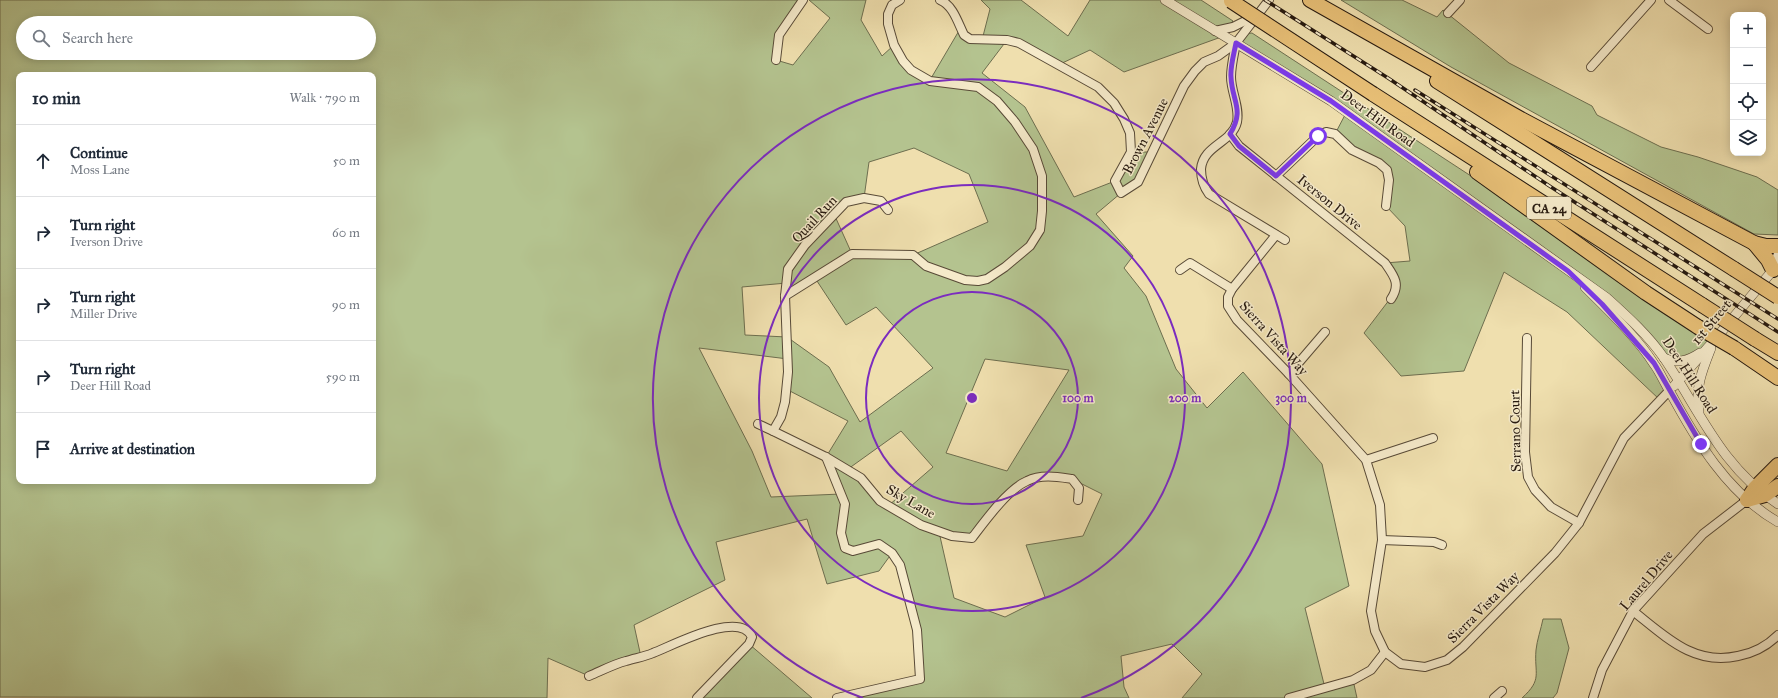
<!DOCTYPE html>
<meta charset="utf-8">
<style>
body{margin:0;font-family:"IM FELL Great Primer",serif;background:#f6f6f7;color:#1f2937}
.controls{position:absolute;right:12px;top:12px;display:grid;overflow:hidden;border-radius:8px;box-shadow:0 2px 10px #0003}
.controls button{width:36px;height:36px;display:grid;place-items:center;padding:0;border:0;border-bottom:1px solid #e0e1e3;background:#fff;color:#1f2937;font:20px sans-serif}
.stop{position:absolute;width:12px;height:12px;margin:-9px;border:3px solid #7c3aed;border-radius:50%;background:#fff}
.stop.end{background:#7c3aed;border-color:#fff;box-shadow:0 1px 4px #0008}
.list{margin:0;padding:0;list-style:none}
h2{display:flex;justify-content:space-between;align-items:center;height:52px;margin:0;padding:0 16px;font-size:17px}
h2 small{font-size:13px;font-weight:400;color:#747a83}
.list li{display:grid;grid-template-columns:26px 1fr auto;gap:12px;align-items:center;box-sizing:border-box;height:72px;padding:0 16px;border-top:1px solid #e0e1e3}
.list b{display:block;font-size:15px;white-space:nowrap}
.list p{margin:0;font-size:13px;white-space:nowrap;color:#747a83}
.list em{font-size:13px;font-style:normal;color:#747a83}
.icon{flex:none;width:22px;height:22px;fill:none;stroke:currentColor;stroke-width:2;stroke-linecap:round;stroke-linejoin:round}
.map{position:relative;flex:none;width:1778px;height:698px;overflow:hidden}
.search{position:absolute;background:#fff;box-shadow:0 2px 10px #0003;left:16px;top:16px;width:360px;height:44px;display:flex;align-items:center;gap:10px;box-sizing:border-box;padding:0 14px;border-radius:22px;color:#747a83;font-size:15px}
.panel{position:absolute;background:#fff;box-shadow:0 2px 10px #0003;left:16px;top:72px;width:360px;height:412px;border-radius:8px}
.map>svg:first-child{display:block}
.green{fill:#b4c38f;stroke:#6d6e4f;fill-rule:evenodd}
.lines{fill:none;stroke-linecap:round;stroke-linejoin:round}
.minor-casing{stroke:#584a37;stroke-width:10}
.tertiary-casing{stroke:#584a37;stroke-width:10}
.motorway-casing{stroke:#26190f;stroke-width:16}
.minor{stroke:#f5eaca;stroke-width:8}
.tertiary{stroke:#f5eaca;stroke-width:9}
.motorway{stroke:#e8c077;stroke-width:14}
.rail-casing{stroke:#26190f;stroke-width:3.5}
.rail{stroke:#f5eaca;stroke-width:2;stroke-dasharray:6;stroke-linecap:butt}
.motorway-bridge-casing{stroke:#26190f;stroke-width:16;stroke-linecap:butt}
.motorway-bridge{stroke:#e8c077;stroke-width:14}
.route{stroke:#7c3aed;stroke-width:5}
.ring{fill:none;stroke:#7b2cbf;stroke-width:2}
.labels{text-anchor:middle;stroke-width:3;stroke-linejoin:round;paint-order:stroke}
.shield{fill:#f5eaca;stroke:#645847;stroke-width:1}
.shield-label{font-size:13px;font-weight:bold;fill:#26190f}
.street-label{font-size:14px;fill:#26190f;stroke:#f5eaca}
.centre{fill:#7b2cbf;stroke:#f5eaca;stroke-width:2}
.ring-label{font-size:12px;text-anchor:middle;font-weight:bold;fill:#7b2cbf;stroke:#f5eaca;stroke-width:3;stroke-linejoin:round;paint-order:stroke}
</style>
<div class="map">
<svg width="1778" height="698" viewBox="0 0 1778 698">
<rect width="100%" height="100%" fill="#efdfae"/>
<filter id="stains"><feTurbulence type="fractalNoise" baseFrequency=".005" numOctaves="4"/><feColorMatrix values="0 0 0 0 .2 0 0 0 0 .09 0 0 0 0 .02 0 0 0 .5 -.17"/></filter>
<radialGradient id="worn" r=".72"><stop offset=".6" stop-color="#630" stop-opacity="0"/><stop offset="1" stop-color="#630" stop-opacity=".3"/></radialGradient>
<g class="green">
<path d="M0,0H803L779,35L776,60L793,65L830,18L809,0H866L861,20L882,56L894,45L903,61L930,80L960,29L964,35L982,40L990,9L981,0H1021L1068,36L1090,0H1201L1233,21L1229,25L1224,36L1124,72L1090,50L1058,65L1007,40L982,73L1025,107L1074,197L1115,181L1131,152H1152L1138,182L1121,193L1096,214L1133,256L1124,268L1146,296L1176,369L1207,408L1243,372L1322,464L1349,586L1305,608L1325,688L1353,680L1357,698H1182L1202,674L1172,644L1121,656L1124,687L1129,698H837L920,679L917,630L900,565L892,553L879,571L827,584L807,519L716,542L725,580L634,625L641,657L589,676L548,658L547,698L0,697ZM23,23H369V53H23ZM19,75H373V481H19ZM914,148L969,174L988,222L913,255L852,254L834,214L846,202L864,198L869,162ZM815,278L846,325L876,307L933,368L860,422L829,367L787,337L745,335L742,287L787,283L785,296ZM699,348L788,359L786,389L848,421L826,457L841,494L771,497L752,451ZM985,359L1069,370L1007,471L946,453ZM901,431L933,467L888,506L848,469ZM1072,479L1102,494L1083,536L1026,545L1045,597L1005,617L954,598L939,532L972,538L1027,481Z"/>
<path d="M1341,0H1402L1437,17L1443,10L1509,63L1592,106L1597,115L1661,147L1698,157L1757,177L1778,190V235L1754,234L1451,67Z"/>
<path d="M1252,33L1497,193L1713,342L1708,347L1673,362L1607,298L1669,391L1660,400L1567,312L1504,272L1464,371L1401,376L1364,333L1396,291L1385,263L1410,261L1405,226L1386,206L1387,170L1335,134L1346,113L1236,43L1243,34Z"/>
<path d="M1543,619H1561L1569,648L1557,693L1553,698H1522C1543,679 1534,674 1536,650C1537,640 1541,629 1543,619Z"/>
<path d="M749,644L812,698H697Z"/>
</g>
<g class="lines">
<g class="minor-casing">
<g id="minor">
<path d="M940,0C953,5 958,23 964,35L970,39L1007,40L1019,43L1098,87L1114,103L1124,119L1130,133L1131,152L1115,181L1121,193L1138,182L1184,86L1195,71L1204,62L1218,56L1236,43L1269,0"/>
<path d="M1669,0L1708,29"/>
<path d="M1448,13L1460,0"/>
<path d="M1215,31L1233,27L1255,16"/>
<path d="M1236,43C1234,54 1231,66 1231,77C1231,92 1240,107 1237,122C1232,143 1203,145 1201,169C1201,179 1203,186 1209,194L1285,240"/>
<path d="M776,60L779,35L803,0"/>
<path d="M1591,67L1651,0"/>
<path d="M1230,134L1239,146L1385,263C1394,276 1401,284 1391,299"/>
<path d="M1276,176L1318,136L1326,132L1335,134L1352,150L1379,163L1387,170L1389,180L1386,206"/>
<path d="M888,210L881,201L864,198L846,202L805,245L788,269L785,296L788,372L785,402L781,417L773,431L826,457L861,478L880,501L921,525L952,536L972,538C985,521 1008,489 1027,481C1041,474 1058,477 1072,479L1079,488L1078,500"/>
<path d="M1276,235L1232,289L1228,297V306L1237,320L1289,374L1366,460L1380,505L1382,540L1371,611L1375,631L1385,652L1401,664L1425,667L1447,660L1463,647L1555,553L1579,523L1624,438L1669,391"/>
<path d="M1180,270L1190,263L1232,289"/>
<path d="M785,296L852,254L913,255L926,266L965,280L978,281L987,279L1005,267L1030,246L1040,230L1042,211V176L1033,149L1015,122L997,101L978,87L930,81L911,70L903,61L894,45L888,24V14L892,5L900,0"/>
<path d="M1527,338L1525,452L1528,477L1535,490L1551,507L1579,523"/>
<path d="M1289,374L1325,332"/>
<path d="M758,424L773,431"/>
<path d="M826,457L845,504L841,533L845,548L853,551L879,544L892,553L900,565L917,630L920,679L837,698"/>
<path d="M1366,460L1433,438"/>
<path d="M1382,540L1434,542L1442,545"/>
<path d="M1633,611C1666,637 1694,666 1738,656C1754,653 1767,646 1778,635"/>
<path d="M589,676C601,671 614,664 626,661C635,658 644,657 653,653C672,646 740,609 752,637L749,644L697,698"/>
<path d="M1289,698L1353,680L1371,670L1385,652"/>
<path d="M1494,698L1502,691"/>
<path d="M1593,698L1602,670L1633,611L1703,534L1747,500"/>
</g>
</g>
<g class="tertiary-casing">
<g id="tertiary">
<path d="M1165,0L1331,101L1607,298C1628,317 1648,335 1664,358C1700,411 1721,467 1778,504"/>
<path d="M1773,270L1778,255"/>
<path d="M1585,287C1607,309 1637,337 1654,364C1660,372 1664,382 1669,390C1696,440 1727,493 1778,522"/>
<path d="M1664,358C1677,364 1688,361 1700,353"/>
<path d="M1674,386L1717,337L1773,270L1777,267"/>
<path d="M1699,412C1695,387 1702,371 1711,348"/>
</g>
</g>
<g class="motorway-casing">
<g id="motorway">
<path d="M1310,0L1521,119L1754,243L1766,246H1778"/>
<path d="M1437,81L1734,269"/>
<path d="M1373,94L1702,305"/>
<path d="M1477,172L1646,293L1698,327"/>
<path d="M1754,243L1768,260L1773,270"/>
<path d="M1755,339L1778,353"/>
<path d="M1734,348L1778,378"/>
<path d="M1747,500L1755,488L1778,465"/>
<path d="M1747,500L1765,495L1778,486"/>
</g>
</g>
<use href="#minor" class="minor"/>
<use href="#tertiary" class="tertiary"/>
<use href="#motorway" class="motorway"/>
<g class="rail-casing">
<g id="rail">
<path d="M1265,0L1388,78L1551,187L1778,332"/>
<path d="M1415,90L1778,319"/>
</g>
</g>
<use href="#rail" class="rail"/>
<g class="motorway-bridge-casing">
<g id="motorway-bridge">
<path d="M1231,1L1373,94"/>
<path d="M1734,269L1778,297"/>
<path d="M1702,305L1755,339"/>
<path d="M1698,327L1734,348"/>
</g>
</g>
<use href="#motorway-bridge" class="motorway-bridge"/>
</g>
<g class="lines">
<path class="route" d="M1318,136L1276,176L1239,146L1230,134C1245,109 1232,102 1231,77C1230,67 1234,54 1236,43L1331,101L1568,271L1602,304L1654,363L1701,444"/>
</g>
<g class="ring">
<circle cx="972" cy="398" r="106"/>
<circle cx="972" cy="398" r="213"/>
<path d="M863 698A319 319 0 1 1 1081 698"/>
</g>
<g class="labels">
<rect class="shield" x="1527" y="197" width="44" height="22" rx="3"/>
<g class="shield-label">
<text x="1549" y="213">CA 24</text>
</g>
<g class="street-label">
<text transform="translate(1378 118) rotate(36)" y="5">Deer Hill Road</text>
<text transform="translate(1145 136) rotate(-63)" y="5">Brown Avenue</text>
<text transform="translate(1330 202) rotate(39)" y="5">Iverson Drive</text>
<text transform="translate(814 219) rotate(-47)" y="5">Quail Run</text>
<text transform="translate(1711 322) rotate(-50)" y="5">1st Street</text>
<text transform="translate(1274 338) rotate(48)" y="5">Sierra Vista Way</text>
<text transform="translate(1690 375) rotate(57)" y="5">Deer Hill Road</text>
<text transform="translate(1515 431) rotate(-91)" y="5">Serrano Court</text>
<text transform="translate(911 501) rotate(30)" y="5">Sky Lane</text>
<text transform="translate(1646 580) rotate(-50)" y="5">Laurel Drive</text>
<text transform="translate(1483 607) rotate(-45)" y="5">Sierra Vista Way</text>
</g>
</g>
<circle cx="972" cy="398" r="6" class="centre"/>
<g class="ring-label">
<text x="1078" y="402">100 m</text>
<text x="1185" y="402">200 m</text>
<text x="1291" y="402">300 m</text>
</g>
<rect width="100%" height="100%" filter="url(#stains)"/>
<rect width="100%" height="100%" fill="url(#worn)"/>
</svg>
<div class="controls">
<button>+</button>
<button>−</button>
<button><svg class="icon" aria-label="locate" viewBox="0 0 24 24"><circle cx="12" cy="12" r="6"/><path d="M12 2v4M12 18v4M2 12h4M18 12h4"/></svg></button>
<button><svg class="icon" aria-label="layers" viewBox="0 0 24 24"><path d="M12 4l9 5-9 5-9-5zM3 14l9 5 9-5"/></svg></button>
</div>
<div class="stop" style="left:1318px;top:136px"></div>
<div class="stop end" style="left:1701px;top:444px"></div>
<div class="search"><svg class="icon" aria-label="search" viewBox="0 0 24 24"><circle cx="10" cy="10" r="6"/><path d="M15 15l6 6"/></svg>Search here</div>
<section class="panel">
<h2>10 min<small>Walk · 790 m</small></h2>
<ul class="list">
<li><svg class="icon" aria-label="ahead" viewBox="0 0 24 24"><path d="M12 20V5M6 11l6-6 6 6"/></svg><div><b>Continue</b><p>Moss Lane</p></div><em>50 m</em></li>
<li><svg class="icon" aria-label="right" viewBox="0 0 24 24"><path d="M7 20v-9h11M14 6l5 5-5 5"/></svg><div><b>Turn right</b><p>Iverson Drive</p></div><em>60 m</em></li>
<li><svg class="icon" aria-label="right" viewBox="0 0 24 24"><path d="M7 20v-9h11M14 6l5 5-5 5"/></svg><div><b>Turn right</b><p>Miller Drive</p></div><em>90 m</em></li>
<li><svg class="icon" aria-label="right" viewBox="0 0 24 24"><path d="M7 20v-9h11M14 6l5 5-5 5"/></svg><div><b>Turn right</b><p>Deer Hill Road</p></div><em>590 m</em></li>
<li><svg class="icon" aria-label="arrive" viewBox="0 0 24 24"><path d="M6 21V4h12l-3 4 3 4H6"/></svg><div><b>Arrive at destination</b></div></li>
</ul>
</section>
</div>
